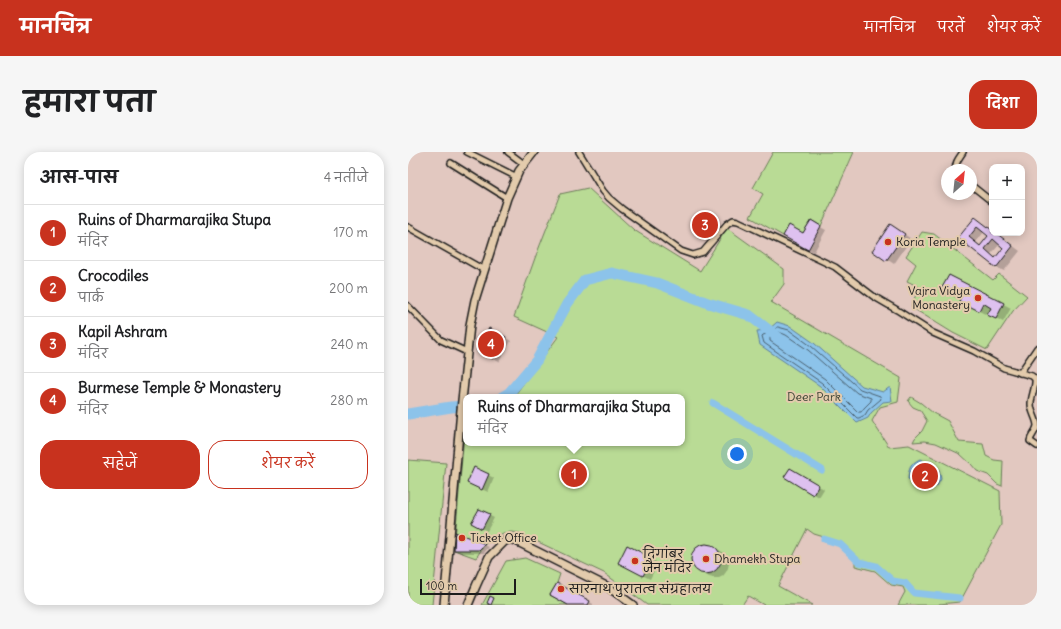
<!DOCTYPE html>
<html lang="hi">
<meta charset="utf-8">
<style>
body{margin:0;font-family:Delius,"Playpen Sans Deva",sans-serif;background:#f6f6f6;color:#202124}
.controls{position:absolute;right:12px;top:12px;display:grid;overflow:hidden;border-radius:8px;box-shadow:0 2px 10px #0003}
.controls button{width:36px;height:36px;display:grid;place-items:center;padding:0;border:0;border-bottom:1px solid #e0e0e0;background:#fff;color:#202124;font:20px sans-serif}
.compass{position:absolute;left:533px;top:12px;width:36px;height:36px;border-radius:50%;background:#fff;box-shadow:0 2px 10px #0003;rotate:27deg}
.scale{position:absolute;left:12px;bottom:10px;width:96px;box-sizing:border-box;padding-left:4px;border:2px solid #1c1c1c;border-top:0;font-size:11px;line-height:14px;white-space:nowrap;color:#1c1c1c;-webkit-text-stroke:3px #e3cbac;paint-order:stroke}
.you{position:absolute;left:329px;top:302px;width:14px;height:14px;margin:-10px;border:3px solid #fff;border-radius:50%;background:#1a73e8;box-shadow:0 0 0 6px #1a73e833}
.badge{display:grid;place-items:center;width:26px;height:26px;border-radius:50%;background:#c8321e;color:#fff;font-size:13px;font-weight:700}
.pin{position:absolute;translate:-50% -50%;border:2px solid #fff;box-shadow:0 1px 4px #0006}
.popup{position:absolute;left:55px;top:242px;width:222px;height:52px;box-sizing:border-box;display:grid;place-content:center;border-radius:8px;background:#fff;filter:drop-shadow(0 1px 3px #0005);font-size:13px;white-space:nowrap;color:#757577}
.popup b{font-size:15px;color:#202124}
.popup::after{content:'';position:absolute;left:50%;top:100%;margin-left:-8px;border:8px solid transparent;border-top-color:#fff}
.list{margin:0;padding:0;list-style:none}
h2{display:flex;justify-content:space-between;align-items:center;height:52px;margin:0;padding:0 16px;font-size:17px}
h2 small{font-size:13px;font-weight:400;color:#757577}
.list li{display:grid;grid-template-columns:26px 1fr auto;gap:12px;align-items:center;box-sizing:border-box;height:56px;padding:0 16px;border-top:1px solid #e0e0e0}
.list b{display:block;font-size:15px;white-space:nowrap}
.list p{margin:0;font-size:13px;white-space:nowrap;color:#757577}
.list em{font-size:13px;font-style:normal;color:#757577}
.actions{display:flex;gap:8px;padding:12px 16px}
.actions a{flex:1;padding:9px 0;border:1px solid #c8321e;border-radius:16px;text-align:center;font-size:14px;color:#c8321e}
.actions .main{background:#c8321e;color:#fff}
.map{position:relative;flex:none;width:629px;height:453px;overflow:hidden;border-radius:16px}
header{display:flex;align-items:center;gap:24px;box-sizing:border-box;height:56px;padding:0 20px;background:#c8321e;color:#fff}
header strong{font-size:19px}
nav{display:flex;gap:22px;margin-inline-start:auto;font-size:14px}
.intro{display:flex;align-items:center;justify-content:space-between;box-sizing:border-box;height:96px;padding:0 24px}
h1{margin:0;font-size:28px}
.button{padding:10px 18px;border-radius:16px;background:#c8321e;color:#fff;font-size:14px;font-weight:700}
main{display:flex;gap:24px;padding:0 24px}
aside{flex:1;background:#fff;border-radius:16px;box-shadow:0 2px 10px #0003}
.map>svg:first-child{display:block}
.green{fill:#b9db95;stroke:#6a7c58}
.water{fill:#8cc3ea;stroke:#5f8098;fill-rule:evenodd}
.shadow{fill:#0003;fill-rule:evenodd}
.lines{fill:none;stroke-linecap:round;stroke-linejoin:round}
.shore{stroke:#495f6e;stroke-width:1}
.canal{stroke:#8cc3ea;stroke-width:7}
.river{stroke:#8cc3ea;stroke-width:11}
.building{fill:#dec1ef;stroke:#1c1c1c;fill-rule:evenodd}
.street-casing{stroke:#1c1c1c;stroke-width:8}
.secondary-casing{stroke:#1c1c1c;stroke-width:10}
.street{stroke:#e3cbac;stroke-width:5}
.secondary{stroke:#e3cbac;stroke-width:7}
.poi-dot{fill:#c8321e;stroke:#e3cbac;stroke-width:1.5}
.labels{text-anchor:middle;stroke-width:4;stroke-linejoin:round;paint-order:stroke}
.poi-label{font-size:12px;fill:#1c1c1c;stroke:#e3cbac;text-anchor:start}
.park-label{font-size:12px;fill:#3b4234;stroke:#e3cbac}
</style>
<header>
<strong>मानचित्र</strong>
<nav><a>मानचित्र</a><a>परतें</a><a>शेयर करें</a></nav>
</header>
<div class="intro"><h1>हमारा पता</h1><a class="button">दिशा</a></div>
<main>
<aside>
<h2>आस-पास<small>4 नतीजे</small></h2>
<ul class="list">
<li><span class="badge">1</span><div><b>Ruins of Dharmarajika Stupa</b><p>मंदिर</p></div><em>170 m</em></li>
<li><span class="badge">2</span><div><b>Crocodiles</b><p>पार्क</p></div><em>200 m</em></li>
<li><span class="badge">3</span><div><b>Kapil Ashram</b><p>मंदिर</p></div><em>240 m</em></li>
<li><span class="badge">4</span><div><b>Burmese Temple &amp; Monastery</b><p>मंदिर</p></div><em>280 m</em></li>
</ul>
<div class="actions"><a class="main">सहेजें</a><a>शेयर करें</a></div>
</aside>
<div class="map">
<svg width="629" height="453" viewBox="0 0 629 453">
<rect width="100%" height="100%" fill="#e2c8c0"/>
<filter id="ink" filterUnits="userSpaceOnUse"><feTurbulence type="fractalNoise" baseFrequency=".025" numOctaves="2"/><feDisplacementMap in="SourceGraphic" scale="8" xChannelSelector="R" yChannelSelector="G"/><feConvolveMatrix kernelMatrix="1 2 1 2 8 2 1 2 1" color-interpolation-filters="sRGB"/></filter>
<g filter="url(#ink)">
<g class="green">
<path d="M365,0H446L413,74L403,68L395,81L375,84L342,65L355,42L345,36Z"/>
<path d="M180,36L226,78L292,119L319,76L376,117V132L363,150L493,226L490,250L472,255L464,269L481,295L501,293L592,339L593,373L552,450L531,452V453H490L497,440L495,435L483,433L467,419L447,414V403L429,389L406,382L399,377L370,434L404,453H356L340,444L334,453H239L196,421L111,381L104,380L95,381L77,392L68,406L46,398L58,260V291H274V245H104L107,243L150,185L106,165L127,106L152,42Z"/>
<path d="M514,80L526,82L585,128L591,122L619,144L605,159L579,198L545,181L503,155L511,135L499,129L508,112L498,104Z"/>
<path d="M503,245L513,251L525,261L540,269L551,290L575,292L578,304L586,308L595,309L594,334L589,332L580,323L569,319L563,312L552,302L528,291L517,289L505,290L507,286L514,279L519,269L512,258L505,255L500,249Z"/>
<path d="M0,308L38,311L24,453H4L0,451Z"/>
<path d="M117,406L152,422L149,431L142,443L160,453H74L98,409Z"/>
</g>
<g class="water">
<path d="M369,170L382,174L406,191L454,234L475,240L482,235L484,249L475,250L463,261L460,266L449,271L412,234L352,193L349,179L360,178Z"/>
<path d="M512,307L531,318L533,327L529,334L520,338L500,327C501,316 502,312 512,307ZM513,314L527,322V327L520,332L507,326L505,320Z"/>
</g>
<g class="shadow">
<path d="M567,66L584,78V81H588L612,99L596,119L588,115L552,86ZM576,80L581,84L573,94L568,90ZM592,92L597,96L588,106L583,102Z"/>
<path d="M403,70L418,78L406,100L377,84L396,83Z"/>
<path d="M489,77L503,87L486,112L465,98Z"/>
<path d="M542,124L603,156L595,170L579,161V163L559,153L556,140L554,139L550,147L541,142Z"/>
<path d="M82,177L103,189L91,210L70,198Z"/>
<path d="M66,316L86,326L80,340L60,331Z"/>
<path d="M382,317L416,337L411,345L378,325Z"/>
<path d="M71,358L86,366L79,379L65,371Z"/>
<path d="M48,381L76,393L81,395L76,401H52L47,398Z"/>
<path d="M301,393L313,399L317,402L320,406L321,411L320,416L318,420L315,424L311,426H306L301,425L289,418L285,412V403L286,400L292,394Z"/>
<path d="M243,407L250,411L242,427L218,415Z"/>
<path d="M149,432L187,453H162Z"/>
</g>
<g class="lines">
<g class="shore">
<path d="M370,175L381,178L403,194L452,237L472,244L473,247L460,258L457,263L451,266H449L414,231L356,191L354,184L355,183L362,181Z"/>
<path d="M371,180L378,183L400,198L449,241L463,246V249L456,256L453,260H450L417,227L362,189V186Z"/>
</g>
<g class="canal">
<path d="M305,251L414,318"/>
<path d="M416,387L432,392L451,410L468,414L485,429L497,431L506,441L552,446"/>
</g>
<g class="river">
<path d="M94,245L101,241L129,208L159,152L177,128L204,121L249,131L300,151L341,163L371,186"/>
<path d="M0,262L43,255L58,254"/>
</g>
</g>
<g class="building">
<path d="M567,65L584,78V81H588L605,94L588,116L550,86ZM569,75L580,84L572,94L561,85ZM585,87L595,96L587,106L577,97Z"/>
<path d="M403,68L413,74L400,98L375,84L381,73L395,81Z"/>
<path d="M482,72L497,82L478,109L464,99Z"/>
<path d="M541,123L596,151L588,167L579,163L583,156L575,151L571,159L551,149L555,140L546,136L542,143L532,139Z"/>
<path d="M81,176L98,185L85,207L69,198Z"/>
<path d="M66,315L81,322L74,338L59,331Z"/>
<path d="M382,316L411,333L405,343L376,325Z"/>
<path d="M71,357L82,362L74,377L63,371Z"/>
<path d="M47,380L77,392L71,398H46Z"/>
<circle cx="298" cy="407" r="15"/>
<path d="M219,393L244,406L235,424L210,411Z"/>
<path d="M149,431L182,449L180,453H160L142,443Z"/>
<path d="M82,444L86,446L83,453L79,451Z"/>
</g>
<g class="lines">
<g class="street-casing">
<g id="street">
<path d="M59,0L109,25"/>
<path d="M100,0L116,12"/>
<path d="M171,0L195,39L201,46L214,57L273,99L285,103L295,100L319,72L325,68L330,69L427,115L465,144L489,158L525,181L566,199L596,216L624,224L627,227C628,235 623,244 623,252C623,260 629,267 629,274C628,280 623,283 622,289L629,294"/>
<path d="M43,11L99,46"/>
<path d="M548,18C546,11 552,5 555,0"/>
<path d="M563,33L583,49"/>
<path d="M0,75L76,118"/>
<path d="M0,154L33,188L59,200"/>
<path d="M612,221L629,196"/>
</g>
</g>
<g class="secondary-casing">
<g id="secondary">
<path d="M36,453L53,258L62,173L67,148L99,46L111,19L126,0"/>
<path d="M60,453L68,434L81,405L97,389L103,387L110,390L200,435L225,453"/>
</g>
</g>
<use href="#street" class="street"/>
<use href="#secondary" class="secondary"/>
</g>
</g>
<g class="poi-dot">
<circle cx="480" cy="90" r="4"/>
<circle cx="570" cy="146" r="4"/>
<circle cx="54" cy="386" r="4"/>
<circle cx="298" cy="407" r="4"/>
<circle cx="227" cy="409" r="4"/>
<circle cx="153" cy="437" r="4"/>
</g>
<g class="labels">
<g class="poi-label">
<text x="488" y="94">Koria Temple</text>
<text x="562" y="143" text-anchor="end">Vajra Vidya<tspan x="562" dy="14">Monastery</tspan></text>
<text x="62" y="390">Ticket Office</text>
<text x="235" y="406">दिगांबर<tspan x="235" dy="14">जैन मंदिर</tspan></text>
<text x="306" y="411">Dhamekh Stupa</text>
<text x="161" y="441">सारनाथ पुरातत्व संग्रहालय</text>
</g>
<g class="park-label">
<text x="406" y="249">Deer Park</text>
</g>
</g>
</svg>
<div class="controls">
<button>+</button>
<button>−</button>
</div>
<svg class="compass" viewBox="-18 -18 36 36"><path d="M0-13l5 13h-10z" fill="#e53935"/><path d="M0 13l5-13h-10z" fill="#757577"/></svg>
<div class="scale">100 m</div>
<div class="you"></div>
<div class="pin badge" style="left:166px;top:322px">1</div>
<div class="popup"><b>Ruins of Dharmarajika Stupa</b>मंदिर</div>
<div class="pin badge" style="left:517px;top:324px">2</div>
<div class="pin badge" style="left:297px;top:73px">3</div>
<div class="pin badge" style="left:83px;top:192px">4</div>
</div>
</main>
